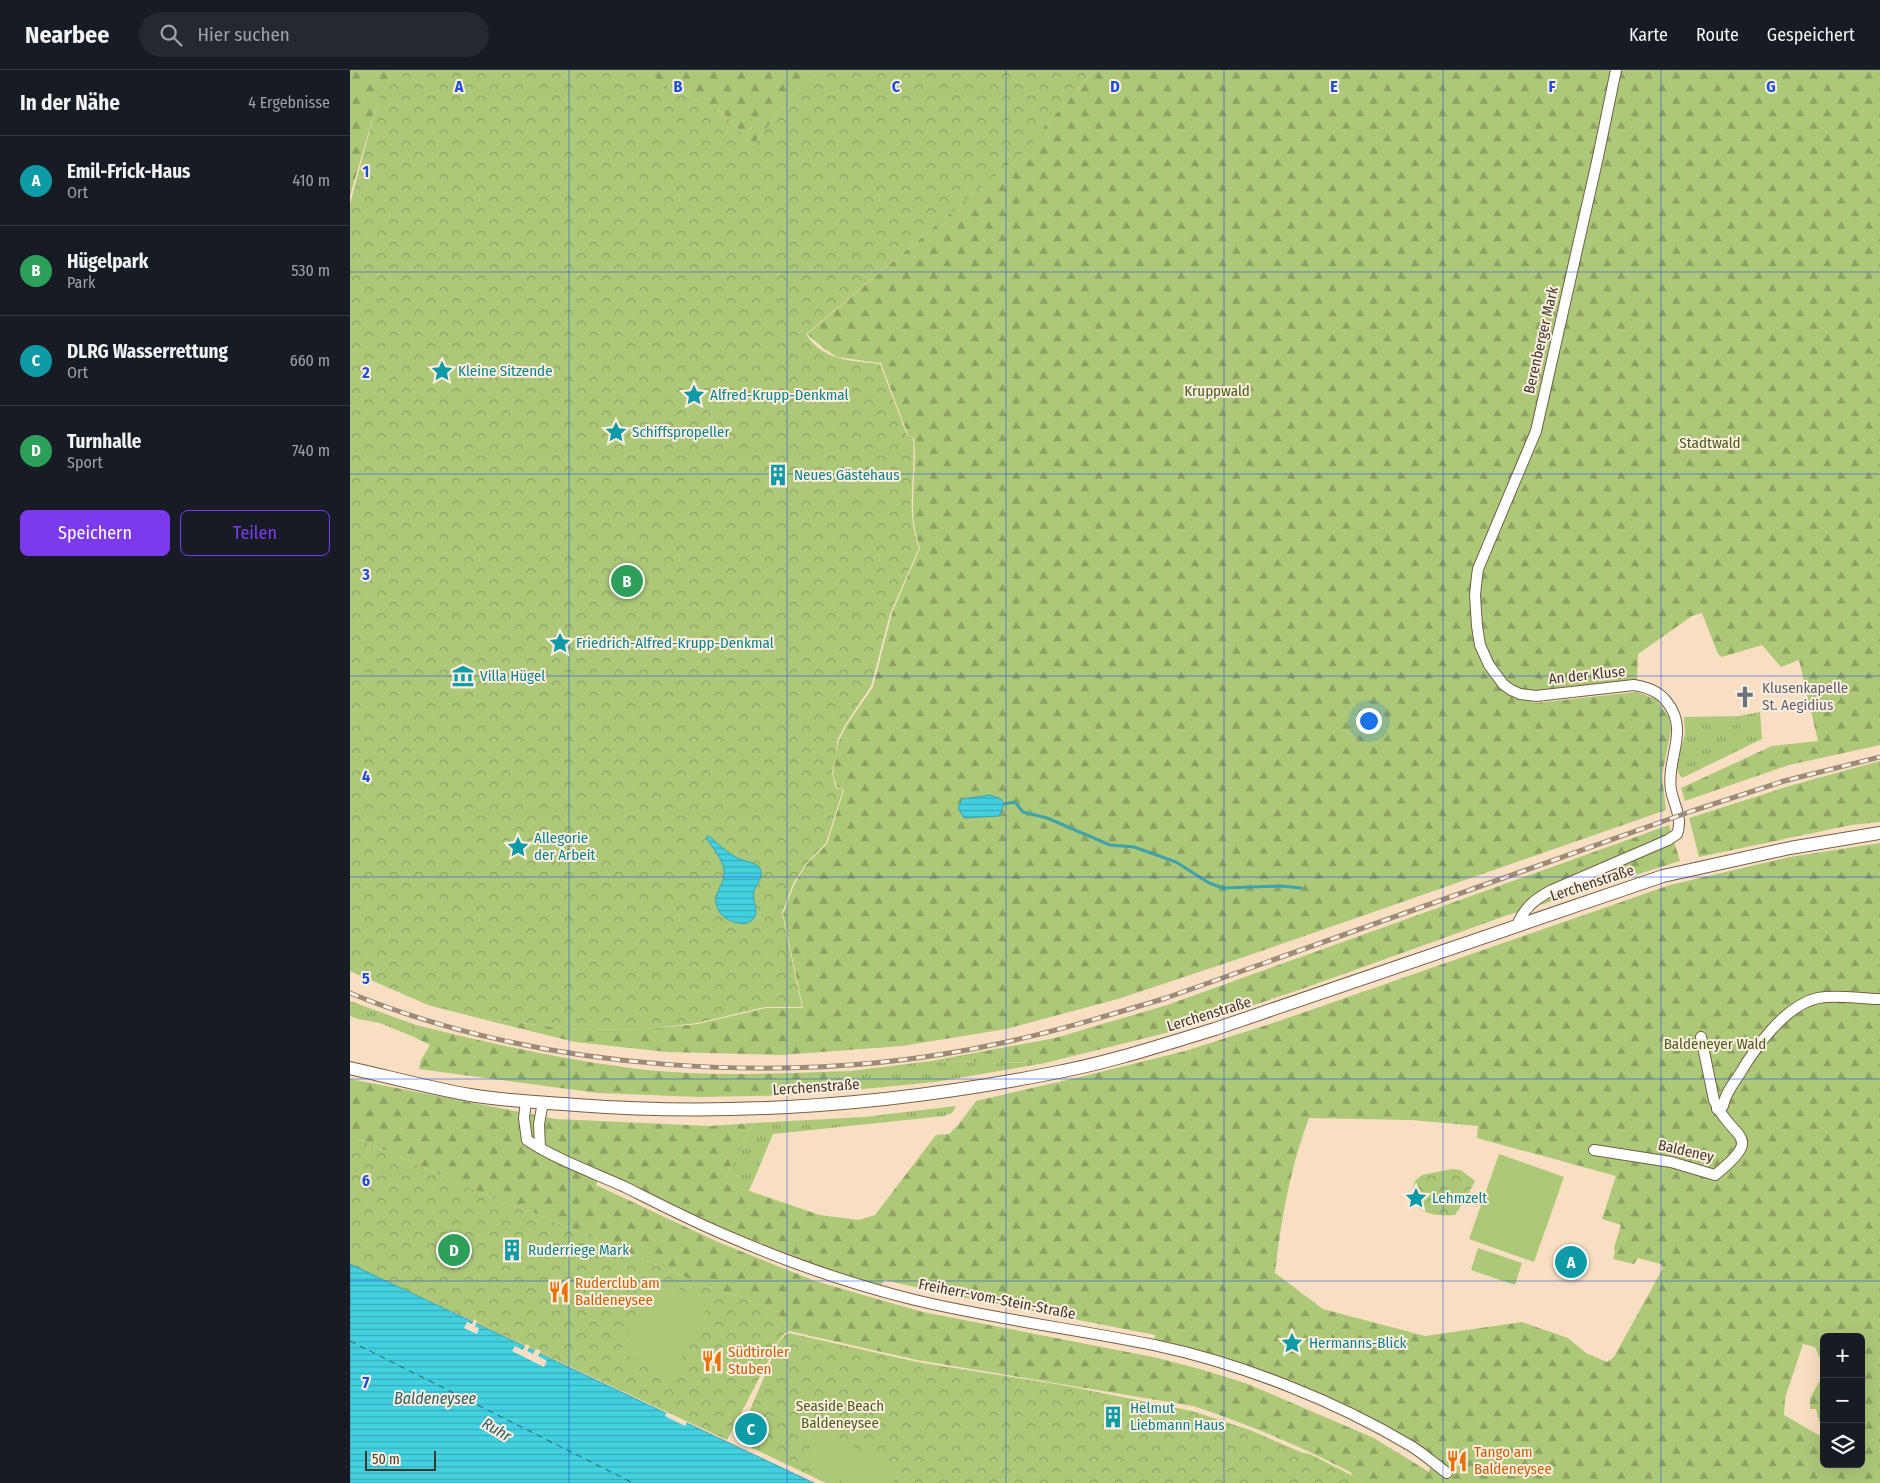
<!DOCTYPE html>
<html lang="de">
<meta charset="utf-8">
<style>
body{margin:0;font-family:"Fira Sans Condensed",sans-serif;background:#242831;color:#f1f3f6}
.controls{position:absolute;right:15px;bottom:15px;display:grid;overflow:hidden;border-radius:8px;box-shadow:0 5px 20px #0002}
.controls button{width:45px;height:45px;display:grid;place-items:center;padding:0;border:0;border-bottom:1px solid #363941;background:#171b24;color:#f1f3f6;font:25px sans-serif}
.scale{position:absolute;left:15px;bottom:12px;width:71px;box-sizing:border-box;padding-left:5px;border:2px solid #40362b;border-top:0;font-size:14px;line-height:18px;white-space:nowrap;color:#40362b;-webkit-text-stroke:4px #fdeedd;paint-order:stroke}
.you{position:absolute;left:1018px;top:650px;width:18px;height:18px;margin:-12px;border:4px solid #fff;border-radius:50%;background:#1a73e8;box-shadow:0 0 0 8px #1a73e833}
.badge{display:grid;place-items:center;width:32px;height:32px;border-radius:50%;background:#7c3aed;color:#fff;font-size:16px;font-weight:700}
.pin{position:absolute;translate:-50% -50%;border:2px solid #fff;box-shadow:0 1px 5px #0006}
.list{margin:0;padding:0;list-style:none}
h2{display:flex;justify-content:space-between;align-items:center;height:65px;margin:0;padding:0 20px;font-size:21px}
h2 small{font-size:16px;font-weight:400;color:#9ea1a6}
.list li{display:grid;grid-template-columns:32px 1fr auto;gap:15px;align-items:center;box-sizing:border-box;height:90px;padding:0 20px;border-top:1px solid #363941}
.list b{display:block;font-size:19px;white-space:nowrap}
.list p{margin:0;font-size:16px;white-space:nowrap;color:#9ea1a6}
.list em{font-size:16px;font-style:normal;color:#9ea1a6}
.actions{display:flex;gap:10px;padding:15px 20px}
.actions a{flex:1;padding:11px 0;border:1px solid #7c3aed;border-radius:8px;text-align:center;font-size:18px;color:#7c3aed}
.actions .main{background:#7c3aed;color:#fff}
.icon{flex:none;width:28px;height:28px;fill:none;stroke:currentColor;stroke-width:2;stroke-linecap:round;stroke-linejoin:round}
.map{position:relative;flex:none;width:1530px;height:1413px;overflow:hidden}
header{display:flex;align-items:center;gap:30px;box-sizing:border-box;height:70px;padding:0 25px;background:#171b24;border-bottom:1px solid #363941}
header strong{font-size:24px}
nav{display:flex;gap:28px;margin-inline-start:auto;font-size:18px}
.search{width:350px;height:45px;background:#242831;display:flex;align-items:center;gap:12px;box-sizing:border-box;padding:0 18px;border-radius:28px;color:#9ea1a6;font-size:19px}
main{display:flex}
aside{flex:1;background:#171b24}
.map>svg:first-child{display:block}
.grass{fill:url(#grass-tufts)}
.forest{fill:url(#forest-firs);fill-rule:evenodd}
.park{fill:url(#park-crowns)}
.pitch{fill:#adc879}
.water{fill:url(#water-rules);stroke:#42a2aa}
.pier{fill:#f8dfc3}
.lines{fill:none;stroke-linecap:round;stroke-linejoin:round}
.stream{stroke:#42a2aa;stroke-width:3}
.ferry{stroke:#286168;stroke-width:1;stroke-dasharray:6 5;stroke-linecap:butt}
.minor-casing{stroke:#735e45;stroke-width:12}
.major-casing{stroke:#735e45;stroke-width:14}
.minor{stroke:#fff;stroke-width:10}
.major{stroke:#fff;stroke-width:12}
.rail-casing{stroke:#9d8b77;stroke-width:5}
.rail{stroke:#fdeedd;stroke-width:3;stroke-dasharray:9;stroke-linecap:butt}
.grid{fill:none;stroke:#1d4ed8;stroke-width:1;stroke-opacity:0.55}
.labels{text-anchor:middle;stroke-width:4;stroke-linejoin:round;paint-order:stroke}
.street-label{font-size:15px;fill:#40362b;stroke:#fdeedd}
.culture-label{font-size:15px;fill:#0d838f;stroke:#fdeedd;text-anchor:start}
.park-label{font-size:15px;fill:#4a5d1f;stroke:#fdeedd}
.worship-label{font-size:15px;fill:#5b616d;stroke:#fdeedd;text-anchor:start}
.food-label{font-size:15px;fill:#c56008;stroke:#fdeedd;text-anchor:start}
.water-label{font-size:16px;font-style:italic;fill:#286168;stroke:#fdeedd}
.grid-label{font-size:16px;text-anchor:middle;font-weight:bold;fill:#1d4ed8;stroke:#fdeedd;stroke-width:4;stroke-linejoin:round;paint-order:stroke}
</style>
<header>
<strong>Nearbee</strong>
<div class="search"><svg class="icon" aria-label="search" viewBox="0 0 24 24"><circle cx="10" cy="10" r="6"/><path d="M15 15l6 6"/></svg>Hier suchen</div>
<nav><a>Karte</a><a>Route</a><a>Gespeichert</a></nav>
</header>
<main>
<aside>
<h2>In der Nähe<small>4 Ergebnisse</small></h2>
<ul class="list">
<li><span class="badge" style="background:#0f9aa8">A</span><div><b>Emil-Frick-Haus</b><p>Ort</p></div><em>410 m</em></li>
<li><span class="badge" style="background:#2e9e5b">B</span><div><b>Hügelpark</b><p>Park</p></div><em>530 m</em></li>
<li><span class="badge" style="background:#0f9aa8">C</span><div><b>DLRG Wasserrettung</b><p>Ort</p></div><em>660 m</em></li>
<li><span class="badge" style="background:#2e9e5b">D</span><div><b>Turnhalle</b><p>Sport</p></div><em>740 m</em></li>
</ul>
<div class="actions"><a class="main">Speichern</a><a>Teilen</a></div>
</aside>
<div class="map">
<svg width="1530" height="1413" viewBox="0 0 1530 1413">
<defs>
<pattern id="grass-tufts" width="24" height="20" patternUnits="userSpaceOnUse" patternTransform="scale(1.25)"><rect width="24" height="20" fill="#adc879"/><path d="M3 7l-1-3M5 7V3M7 7l1-3M15 17l-1-3M17 17v-4M19 17l1-3" fill="none" stroke="#8ea363"/></pattern>
<pattern id="forest-firs" width="22" height="20" patternUnits="userSpaceOnUse" patternTransform="scale(1.25)"><rect width="22" height="20" fill="#adc879"/><path d="M5 1l3.5 6h-7zM16 11l3.5 6h-7z" fill="#8ea363"/></pattern>
<pattern id="park-crowns" width="20" height="18" patternUnits="userSpaceOnUse" patternTransform="scale(1.25)"><rect width="20" height="18" fill="#adc879"/><path d="M2 6a3 3 0 1 1 6 0M12 15a3 3 0 1 1 6 0" fill="none" stroke="#8ea363"/></pattern>
<pattern id="water-rules" width="6" height="5" patternUnits="userSpaceOnUse" patternTransform="scale(1.25)"><rect width="6" height="5" fill="#43d1e1"/><path d="M0 2.5h6" fill="none" stroke="#39aab7"/></pattern>
</defs>
<rect width="100%" height="100%" fill="#f8dfc3"/>
<g class="grass">
<path d="M1410,642L1412,669L1332,708C1320,696 1333,677 1335,663C1335,658 1334,652 1334,647L1389,646Z"/>
<path d="M0,931L66,955L64,967L30,953L8,949L0,946Z"/>
<path d="M581,991L695,993L585,1012L452,1025L501,1001Z"/>
<path d="M606,1036L602,1043L594,1046L423,1064L399,1121L373,1112L404,1053L514,1047Z"/>
</g>
<g class="forest">
<path d="M0,0H45L29,27L0,126Z"/>
<path d="M292,0H473L445,22L403,75L373,43L297,5Z"/>
<path d="M745,0H1530V675L1439,695L1335,731L1331,718L1422,676L1468,671L1449,590L1431,597L1412,575L1372,587L1368,584L1352,543L1342,546L1288,584L1287,610C1261,614 1189,628 1167,619C1130,604 1124,532 1132,499C1135,484 1143,470 1148,456C1160,424 1172,392 1184,360L1125,501L1121,538L1128,577L1167,626L1185,633L1287,622L1306,629L1319,647L1321,660L1312,706L1316,740L897,886L768,929L656,959L552,976L431,985L317,982L225,972L128,948L229,960L296,959L348,954L416,938H453L433,844L444,815L456,795L477,774L494,720L487,717L483,704L488,673L496,656L523,617L542,543L570,478C556,441 568,406 564,368L558,365L531,293L487,287L472,277L457,264L680,76L692,59Z"/>
<path d="M1530,691V752L1501,755L1349,787L1339,748L1439,716Z"/>
<path d="M1319,755L1330,791L1155,846L952,919L828,960L695,993L581,991L705,968L817,935Z"/>
<path d="M1530,773V1413H1012L1001,1405L1002,1403C951,1376 898,1354 843,1336L567,1290L439,1261L428,1243L389,1226L375,1224L177,1140L151,1132L0,1065V1009L206,1049L359,1056L404,1053L373,1112L470,1145L509,1150L525,1145L586,1065L599,1064L609,1054L626,1031L726,1008L835,981L929,951L1320,815L1440,787ZM959,1048L1061,1050L1128,1056L1127,1068L1266,1106L1252,1149L1271,1155L1264,1178L1265,1182L1263,1189L1284,1194L1288,1188L1311,1194L1313,1198L1264,1287L1257,1292L1236,1283L1218,1268L1172,1252L1075,1266L973,1239L925,1203C931,1150 940,1098 959,1048ZM251,1102L374,1159L472,1197L531,1216L534,1210L596,1224L805,1265L803,1280C900,1304 997,1338 1081,1395L1079,1402L1024,1368L898,1314L857,1301L808,1288L573,1242L527,1229L465,1211L368,1172L246,1115ZM1474,1267H1511V1394H1474V1310L1471,1309L1460,1328V1339H1466C1468,1349 1473,1356 1472,1367L1434,1345L1435,1328L1453,1274L1465,1277L1474,1297Z"/>
<path d="M66,955C142,974 218,991 296,1000C364,1007 433,1003 501,1001L452,1025L350,1027L248,1023L69,999L71,990L80,975L64,967Z"/>
</g>
<g class="park">
<path d="M45,0H292L297,5L373,43L403,75L445,22L473,0H745L692,59L681,76L456,264C474,292 501,290 530,294L557,365L563,368C566,406 555,442 569,478L540,544L521,616L495,655L487,671L486,686L482,703L486,718L493,720L476,773L455,795L443,814L432,843L452,937H415L347,953L296,959L229,960L128,948L78,935L0,901V134L29,26Z"/>
<path d="M0,1065L151,1132L177,1140L375,1224L389,1226L428,1243L439,1261L434,1264L428,1272L377,1370L0,1194Z"/>
<path d="M1102,1099L1111,1100L1125,1111L1115,1130L1105,1145C1086,1146 1070,1145 1060,1128L1065,1111L1072,1105Z"/>
<path d="M439,1263L567,1292L712,1315L842,1341L900,1360L953,1383L960,1384L1001,1405L1012,1413H476L402,1378L417,1348L400,1340L429,1272L435,1265Z"/>
</g>
<g class="pitch">
<path d="M1149,1084L1214,1107L1184,1192L1119,1169Z"/>
<path d="M1128,1178L1172,1193L1165,1215L1121,1200Z"/>
<path d="M307,1208L359,1234L322,1308L270,1282Z"/>
<path d="M468,1360L550,1398L543,1413H496L453,1393Z"/>
</g>
<g class="water">
<path d="M640,725L651,729L654,734L649,746L614,748L608,738L612,729Z"/>
<path d="M359,766C368,774 377,782 387,788C393,791 404,792 408,796C416,804 407,813 404,821C401,832 413,845 399,852C394,855 390,853 384,852C378,850 372,847 369,841C360,826 373,817 374,805C376,792 362,778 356,767Z"/>
<path d="M0,1194L464,1413H0Z"/>
</g>
<g class="pier">
<path d="M124,1249L127,1251L125,1257L129,1258L127,1264L114,1258L117,1252L122,1254Z"/>
<path d="M176,1274L180,1276L177,1281L183,1284L186,1279L191,1281L188,1286L197,1291L194,1297L162,1281L165,1276L173,1280Z"/>
<path d="M317,1342L337,1352L335,1356L315,1346Z"/>
</g>
<g class="lines">
<path class="stream" d="M654,734L665,732L673,742L697,748L760,775L784,777L826,792L859,813L873,818L931,816L951,818"/>
<path class="ferry" d="M0,1271L283,1413"/>
<g class="minor-casing">
<g id="minor">
<path d="M1167,855C1175,837 1185,829 1202,820L1318,770L1327,764C1333,748 1324,736 1321,720C1316,688 1340,661 1317,632C1309,621 1297,617 1284,615L1186,626L1170,624L1161,620L1153,614L1139,595L1130,575L1127,556L1125,525L1127,506L1128,499L1186,361L1248,87L1266,0"/>
<path d="M176,1031L174,1048L177,1070C207,1090 242,1102 275,1117C307,1133 340,1150 373,1164C435,1191 499,1214 565,1230C644,1249 725,1259 804,1275C890,1293 986,1331 1061,1376C1074,1384 1085,1394 1097,1403"/>
<path d="M1367,1039L1373,1036C1375,1024 1383,1014 1389,1005C1405,978 1435,935 1468,928C1488,924 1510,929 1530,929"/>
<path d="M190,1078L189,1054L193,1032"/>
<path d="M1244,1080L1321,1092L1365,1105C1417,1063 1381,1071 1364,1030L1351,967"/>
</g>
</g>
<g class="major-casing">
<path id="major" d="M0,998C40,1007 80,1018 120,1025C155,1031 191,1032 226,1035C385,1047 547,1034 703,1003C758,993 812,975 865,959L1313,806L1440,778L1530,763"/>
</g>
<use href="#minor" class="minor"/>
<use href="#major" class="major"/>
<g class="rail-casing">
<path id="rail" d="M0,923C193,1002 443,1018 647,974C704,962 760,945 816,928L1342,741L1434,711L1530,687"/>
</g>
<use href="#rail" class="rail"/>
</g>
<path class="grid" d="M219,0V1413M437,0V1413M656,0V1413M874,0V1413M1093,0V1413M1311,0V1413M0,202H1530M0,404H1530M0,606H1530M0,807H1530M0,1009H1530M0,1211H1530"/>
<defs>
<g id="sight-bare" transform="scale(1.725)"><path d="M0-6L1.8-2.2L6-1.7L2.9 1.2L3.7 5.4L0 3.3L-3.7 5.4L-2.9 1.2L-6-1.7L-1.8-2.2Z" fill="#0f9aa8" stroke="#fdeedd" stroke-width="2.5" paint-order="stroke"/></g>
<g id="building-bare" transform="scale(1.725)"><path d="M-4-6H4V6H1V3H-1V6H-4ZM-2.5-4.3h1.7v1.8h-1.7ZM.8-4.3h1.7v1.8H.8ZM-2.5-1h1.7V.8h-1.7ZM.8-1h1.7V.8H.8Z" fill="#0f9aa8" stroke="#fdeedd" stroke-width="2.5" paint-order="stroke"/></g>
<g id="museum-bare" transform="scale(1.725)"><path d="M0-6L6-3V-2H-6V-3ZM-5-1h2V3h-2ZM-1-1h2V3h-2ZM3-1h2V3H3ZM-6 4H6V6H-6Z" fill="#0f9aa8" stroke="#fdeedd" stroke-width="2.5" paint-order="stroke"/></g>
<g id="church-bare" transform="scale(1.725)"><path d="M-1.2-6h2.4v3.5h3.3v2.4h-3.3V6h-2.4V-.1h-3.3v-2.4h3.3Z" fill="#6b7280" stroke="#fdeedd" stroke-width="2.5" paint-order="stroke"/></g>
<g id="restaurant-bare" transform="scale(1.725)"><path d="M-5-6h1v4h1v-4h1v4h1v-4h1v5L-1.5 .5V6h-2V.5L-5-1ZM5-6V6H3V1.5H1.5Q1.5-4 5-6Z" fill="#e8710a" stroke="#fdeedd" stroke-width="2.5" paint-order="stroke"/></g>
</defs>
<g fill-rule="evenodd">
<use href="#sight-bare" x="92" y="301"/>
<use href="#sight-bare" x="344" y="325"/>
<use href="#sight-bare" x="266" y="362"/>
<use href="#building-bare" x="428" y="405"/>
<use href="#sight-bare" x="210" y="573"/>
<use href="#museum-bare" x="113" y="606"/>
<use href="#church-bare" x="1395" y="627"/>
<use href="#sight-bare" x="168" y="777"/>
<use href="#sight-bare" x="1066" y="1128"/>
<use href="#building-bare" x="162" y="1180"/>
<use href="#restaurant-bare" x="209" y="1222"/>
<use href="#sight-bare" x="942" y="1273"/>
<use href="#restaurant-bare" x="362" y="1291"/>
<use href="#building-bare" x="763" y="1347"/>
<use href="#restaurant-bare" x="1107" y="1391"/>
</g>
<g class="labels">
<g class="street-label">
<text transform="translate(1191 270) rotate(-77)" y="5">Berenberger Mark</text>
<text transform="translate(1237 605) rotate(-6)" y="5">An der Kluse</text>
<text transform="translate(1242 813) rotate(-18)" y="5">Lerchenstraße</text>
<text transform="translate(859 944) rotate(-17)" y="5">Lerchenstraße</text>
<text transform="translate(466 1017) rotate(-4)" y="5">Lerchenstraße</text>
<text transform="translate(1336 1081) rotate(13)" y="5">Baldeney</text>
<text transform="translate(647 1229) rotate(11)" y="5">Freiherr-vom-Stein-Straße</text>
</g>
<g class="culture-label">
<text x="108" y="306">Kleine Sitzende</text>
<text x="360" y="330">Alfred-Krupp-Denkmal</text>
<text x="282" y="367">Schiffspropeller</text>
<text x="444" y="410">Neues Gästehaus</text>
<text x="226" y="578">Friedrich-Alfred-Krupp-Denkmal</text>
<text x="130" y="611">Villa Hügel</text>
<text x="184" y="773">Allegorie<tspan x="184" dy="17">der Arbeit</tspan></text>
<text x="1082" y="1133">Lehmzelt</text>
<text x="178" y="1185">Ruderriege Mark</text>
<text x="959" y="1278">Hermanns-Blick</text>
<text x="780" y="1343">Helmut<tspan x="780" dy="17">Liebmann Haus</tspan></text>
</g>
<g class="park-label">
<text x="867" y="326">Kruppwald</text>
<text x="1360" y="378">Stadtwald</text>
<text x="1365" y="979">Baldeneyer Wald</text>
<text x="490" y="1341">Seaside Beach<tspan x="490" dy="17">Baldeneysee</tspan></text>
</g>
<g class="worship-label">
<text x="1412" y="623">Klusenkapelle<tspan x="1412" dy="17">St. Aegidius</tspan></text>
</g>
<g class="food-label">
<text x="225" y="1218">Ruderclub am<tspan x="225" dy="17">Baldeneysee</tspan></text>
<text x="378" y="1287">Südtiroler<tspan x="378" dy="17">Stuben</tspan></text>
<text x="1124" y="1387">Tango am<tspan x="1124" dy="17">Baldeneysee</tspan></text>
</g>
<g class="water-label">
<text x="85" y="1334">Baldeneysee</text>
<text transform="translate(147 1359) rotate(30)" y="6">Ruhr</text>
</g>
</g>
<g class="grid-label">
<text x="109" y="22">A</text>
<text x="328" y="22">B</text>
<text x="546" y="22">C</text>
<text x="765" y="22">D</text>
<text x="984" y="22">E</text>
<text x="1202" y="22">F</text>
<text x="1421" y="22">G</text>
<text x="16" y="107">1</text>
<text x="16" y="308">2</text>
<text x="16" y="510">3</text>
<text x="16" y="712">4</text>
<text x="16" y="914">5</text>
<text x="16" y="1116">6</text>
<text x="16" y="1318">7</text>
</g>
</svg>
<div class="controls">
<button>+</button>
<button>−</button>
<button><svg class="icon" aria-label="layers" viewBox="0 0 24 24"><path d="M12 4l9 5-9 5-9-5zM3 14l9 5 9-5"/></svg></button>
</div>
<div class="scale">50 m</div>
<div class="you"></div>
<div class="pin badge" style="left:1221px;top:1192px;background:#0f9aa8">A</div>
<div class="pin badge" style="left:277px;top:511px;background:#2e9e5b">B</div>
<div class="pin badge" style="left:401px;top:1359px;background:#0f9aa8">C</div>
<div class="pin badge" style="left:104px;top:1180px;background:#2e9e5b">D</div>
</div>
</main>
